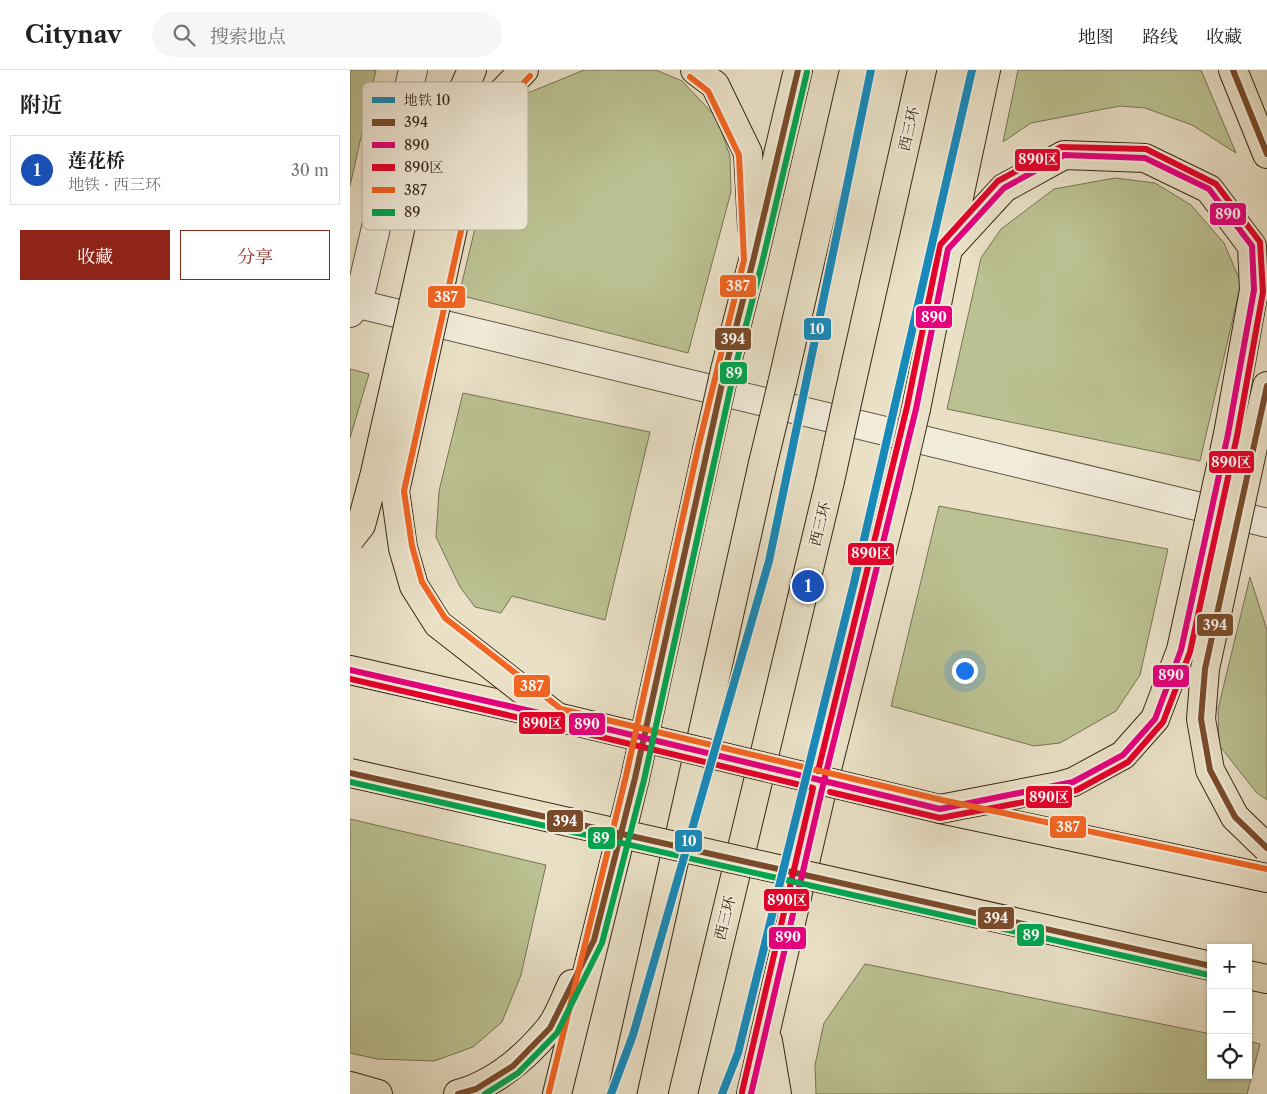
<!DOCTYPE html>
<html lang="zh">
<meta charset="utf-8">
<style>
body{margin:0;font-family:"Libre Caslon Text","Noto Serif SC",serif;background:#f6f6f6;color:#222}
.controls{position:absolute;right:15px;bottom:15px;display:grid;overflow:hidden;border-radius:0px;box-shadow:0 1px 4px #0004}
.controls button{width:45px;height:45px;display:grid;place-items:center;padding:0;border:0;border-bottom:1px solid #e0e0e0;background:#fff;color:#222;font:25px sans-serif}
.you{position:absolute;left:614px;top:600px;width:18px;height:18px;margin:-12px;border:4px solid #fff;border-radius:50%;background:#1a73e8;box-shadow:0 0 0 8px #1a73e833}
.badge{display:grid;place-items:center;width:32px;height:32px;border-radius:50%;background:#8f2418;color:#fff;font-size:16px;font-weight:700}
.pin{position:absolute;translate:-50% -50%;border:2px solid #fff;box-shadow:0 1px 5px #0006}
.list{margin:0;padding:0;list-style:none}
h2{display:flex;justify-content:space-between;align-items:center;height:65px;margin:0;padding:0 20px;font-size:21px}
h2 small{font-size:16px;font-weight:400;color:#767676}
.list li{display:grid;grid-template-columns:32px 1fr auto;gap:15px;align-items:center;box-sizing:border-box;height:70px;margin:0 10px 10px;padding:0 10px;border:1px solid #e0e0e0;border-radius:0px}
.list b{display:block;font-size:19px;white-space:nowrap}
.list p{margin:0;font-size:16px;white-space:nowrap;color:#767676}
.list em{font-size:16px;font-style:normal;color:#767676}
.actions{display:flex;gap:10px;padding:15px 20px}
.actions a{flex:1;padding:11px 0;border:1px solid #8f2418;border-radius:0px;text-align:center;font-size:18px;color:#8f2418}
.actions .main{background:#8f2418;color:#fff}
.icon{flex:none;width:28px;height:28px;fill:none;stroke:currentColor;stroke-width:2;stroke-linecap:round;stroke-linejoin:round}
.map{position:relative;flex:none;width:917px;height:1024px;overflow:hidden}
header{display:flex;align-items:center;gap:30px;box-sizing:border-box;height:70px;padding:0 25px;background:#fff;border-bottom:1px solid #e0e0e0}
header strong{font-size:24px}
nav{display:flex;gap:28px;margin-inline-start:auto;font-size:18px}
.search{width:350px;height:45px;background:#f6f6f6;display:flex;align-items:center;gap:12px;box-sizing:border-box;padding:0 18px;border-radius:28px;color:#767676;font-size:19px}
main{display:flex}
aside{flex:1;background:#fff}
.map>svg:first-child{display:block}
.green{fill:#bbc192;stroke:#787454}
.lines{fill:none;stroke-linecap:round;stroke-linejoin:round}
.tertiary-casing{stroke:#635641;stroke-width:30}
.trunk-casing{stroke:#362815;stroke-width:30}
.tertiary{stroke:#f1ebda;stroke-width:28}
.trunk{stroke:#e9e0c6;stroke-width:28}
.trunk-bridge-casing{stroke:#362815;stroke-width:30;stroke-linecap:butt}
.trunk-bridge{stroke:#e9e0c6;stroke-width:28}
.bus-1-casing{stroke:#f1ebda;stroke-width:10}
.bus-2-casing{stroke:#f1ebda;stroke-width:10}
.bus-3-casing{stroke:#f1ebda;stroke-width:10}
.bus-4-casing{stroke:#f1ebda;stroke-width:10}
.bus-5-casing{stroke:#f1ebda;stroke-width:10}
.bus-1{stroke:#7a4b2a;stroke-width:6}
.bus-2{stroke:#e5007d;stroke-width:6}
.bus-3{stroke:#e4002b;stroke-width:6}
.bus-4{stroke:#f26522;stroke-width:6}
.bus-5{stroke:#00a651;stroke-width:6}
.metro-1-casing{stroke:#f1ebda;stroke-width:11}
.metro-1{stroke:#178abb;stroke-width:8}
.labels{text-anchor:middle;stroke-width:4.5;stroke-linejoin:round;paint-order:stroke}
.street-label{font-size:15px;fill:#362815;stroke:#f1ebda}
.key{fill:#f1ebda;stroke:#b9b09f;stroke-width:1}
.key-label{font-size:14px;fill:#362815}
.line-badge{stroke:#f1ebda;stroke-width:2}
.badge-label{font-size:14px;text-anchor:middle;font-weight:bold;fill:#fff}
</style>
<header>
<strong>Citynav</strong>
<div class="search"><svg class="icon" aria-label="search" viewBox="0 0 24 24"><circle cx="10" cy="10" r="6"/><path d="M15 15l6 6"/></svg>搜索地点</div>
<nav><a>地图</a><a>路线</a><a>收藏</a></nav>
</header>
<main>
<aside>
<h2>附近<small></small></h2>
<ul class="list">
<li><span class="badge" style="background:#1a4fb4">1</span><div><b>莲花桥</b><p>地铁 · 西三环</p></div><em>30 m</em></li>
</ul>
<div class="actions"><a class="main">收藏</a><a>分享</a></div>
</aside>
<div class="map">
<svg width="917" height="1024" viewBox="0 0 917 1024">
<rect width="100%" height="100%" fill="#e9e0c6"/>
<filter id="stains"><feTurbulence type="fractalNoise" baseFrequency=".004" numOctaves="4"/><feColorMatrix values="0 0 0 0 .2 0 0 0 0 .09 0 0 0 0 .02 0 0 0 .5 -.17"/></filter>
<radialGradient id="worn" r=".72"><stop offset=".6" stop-color="#630" stop-opacity="0"/><stop offset="1" stop-color="#630" stop-opacity=".3"/></radialGradient>
<g class="green">
<path d="M0,0H26L0,116Z"/>
<path d="M234,0H306L332,11L367,48L380,86L381,122L338,283L109,225L151,50L168,27Z"/>
<path d="M668,0H851L886,83L842,55L795,38L770,36L681,53L653,72Z"/>
<path d="M765,108L805,113L841,135L874,173L891,213L850,391L597,339L631,188L651,159L704,119Z"/>
<path d="M0,299L19,304L0,368Z"/>
<path d="M113,323L300,362L255,550L162,526L151,543L125,537L110,517L86,467L89,421Z"/>
<path d="M589,436L818,479L790,605L766,641L710,673L684,676L541,636Z"/>
<path d="M900,507L917,560V730L906,722L869,675L868,639Z"/>
<path d="M0,749L196,795L171,905L152,952L123,977L84,991L27,989L0,983Z"/>
<path d="M515,894L861,964V1005H898V971L910,974L897,1024H466L465,995L474,953Z"/>
</g>
<g class="lines">
<g class="tertiary-casing">
<g id="tertiary">
<path d="M8,234L917,453"/>
<path d="M0,243L8,234L63,0"/>
</g>
</g>
<g class="trunk-casing">
<g id="trunk">
<path d="M345,0L365,15L398,83L402,157"/>
<path d="M883,0L917,84"/>
<path d="M598,179L654,118L714,85L795,88L859,119L902,176L904,220L878,364"/>
<path d="M69,208L109,29L122,0"/>
<path d="M92,208L115,104L140,35L174,0"/>
<path d="M375,300L403,191L448,0"/>
<path d="M432,314L504,0"/>
<path d="M499,324L572,0"/>
<path d="M566,339L598,179L636,0"/>
<path d="M906,363L917,316"/>
<path d="M0,600L207,647"/>
<path d="M590,739L917,808"/>
<path d="M898,905L917,909"/>
<path d="M418,971L427,1024"/>
<path d="M0,1016L28,1024"/>
<path d="M108,1024C144,1014 175,988 199,959C209,947 215,928 222,914"/>
<path d="M207,1024L285,708L357,380"/>
<path d="M272,1024L413,393"/>
<path d="M333,1024L480,411"/>
<path d="M401,1024L474,711L548,417"/>
</g>
</g>
<use href="#tertiary" class="tertiary"/>
<use href="#trunk" class="trunk"/>
<g class="trunk-bridge-casing">
<g id="trunk-bridge">
<path d="M92,208L45,421L53,478L64,516L88,554L207,647L590,739L709,716L723,712L773,685L805,649L831,580L878,364"/>
<path d="M906,363L855,599L851,649L860,700L885,747L917,778"/>
<path d="M357,380L375,300"/>
<path d="M413,393L432,314"/>
<path d="M480,411L499,324"/>
<path d="M548,417L566,339"/>
<path d="M0,469L11,455L24,407L69,208"/>
<path d="M0,703L861,896"/>
</g>
</g>
<use href="#trunk-bridge" class="trunk-bridge"/>
<g class="bus-1-casing">
<g id="bus-1">
<path d="M883,0L917,84"/>
<path d="M917,316L855,599L851,649L860,700L885,747L917,778"/>
<path d="M0,703L861,896"/>
<path d="M108,1024L126,1019L163,996L200,958L244,870L285,708L375,300L403,191L448,0"/>
</g>
</g>
<g class="bus-2-casing">
<g id="bus-2">
<path d="M714,85L795,88L859,119L902,176L904,220L878,364L831,580L805,649L773,685L723,712L590,739L474,711L566,339L598,179L654,118Z"/>
<path d="M0,600L207,647L474,711"/>
<path d="M401,1024L474,711"/>
</g>
</g>
<g class="bus-3-casing">
<g id="bus-3">
<path d="M0,609L205,656L463,718L392,1022"/>
<path d="M468,701L557,337L590,175L648,111L711,77L796,79L866,114L910,172L913,222L887,366L840,582L813,652L778,692L727,720L711,725L590,748L480,722"/>
</g>
</g>
<g class="bus-4-casing">
<g id="bus-4">
<path d="M180,6L148,40L123,106L54,421L62,476L72,512L95,548L211,639L592,730L917,799"/>
<path d="M199,1022L276,706L348,378L394,190L389,85L358,21L340,7"/>
</g>
</g>
<g class="bus-5-casing">
<g id="bus-5">
<path d="M0,712L859,905"/>
<path d="M135,1024L168,1003L207,963L252,873L294,710L384,302L412,193L457,2"/>
</g>
</g>
<use href="#bus-1" class="bus-1"/>
<use href="#bus-2" class="bus-2"/>
<use href="#bus-3" class="bus-3"/>
<use href="#bus-4" class="bus-4"/>
<use href="#bus-5" class="bus-5"/>
<g class="metro-1-casing">
<g id="metro-1">
<path d="M261,1024L283,965L419,491L521,0"/>
<path d="M372,1024L388,983L504,513L622,0"/>
</g>
</g>
<use href="#metro-1" class="metro-1"/>
</g>
<g class="labels">
<g class="street-label">
<text transform="translate(559 59) rotate(-77)" y="5">西三环</text>
<text transform="translate(470 454) rotate(-76)" y="5">西三环</text>
<text transform="translate(375 848) rotate(-76)" y="5">西三环</text>
</g>
</g>
<rect x="12" y="12" width="166" height="148" rx="8" class="key"/>
<rect x="22" y="27" width="23" height="6" fill="#178abb"/>
<rect x="22" y="49" width="23" height="7" fill="#7a4b2a"/>
<rect x="22" y="72" width="23" height="6" fill="#e5007d"/>
<rect x="22" y="94" width="23" height="7" fill="#e4002b"/>
<rect x="22" y="117" width="23" height="6" fill="#f26522"/>
<rect x="22" y="139" width="23" height="7" fill="#00a651"/>
<g class="key-label">
<text x="54" y="35">地铁 10</text>
<text x="54" y="57">394</text>
<text x="54" y="80">890</text>
<text x="54" y="102">890区</text>
<text x="54" y="125">387</text>
<text x="54" y="147">89</text>
</g>
<g class="line-badge">
<rect x="664" y="78" width="47" height="24" rx="5" fill="#e4002b"/>
<rect x="859" y="132" width="38" height="24" rx="5" fill="#e5007d"/>
<rect x="369" y="204" width="38" height="24" rx="5" fill="#f26522"/>
<rect x="77" y="215" width="39" height="24" rx="5" fill="#f26522"/>
<rect x="565" y="235" width="38" height="24" rx="5" fill="#e5007d"/>
<rect x="453" y="247" width="29" height="24" rx="5" fill="#178abb"/>
<rect x="364" y="257" width="38" height="24" rx="5" fill="#7a4b2a"/>
<rect x="369" y="291" width="29" height="24" rx="5" fill="#00a651"/>
<rect x="858" y="380" width="47" height="24" rx="5" fill="#e4002b"/>
<rect x="497" y="472" width="48" height="24" rx="5" fill="#e4002b"/>
<rect x="846" y="543" width="38" height="24" rx="5" fill="#7a4b2a"/>
<rect x="802" y="594" width="38" height="24" rx="5" fill="#e5007d"/>
<rect x="163" y="604" width="38" height="24" rx="5" fill="#f26522"/>
<rect x="168" y="641" width="48" height="24" rx="5" fill="#e4002b"/>
<rect x="218" y="642" width="38" height="24" rx="5" fill="#e5007d"/>
<rect x="675" y="715" width="48" height="24" rx="5" fill="#e4002b"/>
<rect x="196" y="739" width="38" height="24" rx="5" fill="#7a4b2a"/>
<rect x="699" y="745" width="38" height="24" rx="5" fill="#f26522"/>
<rect x="237" y="756" width="29" height="24" rx="5" fill="#00a651"/>
<rect x="324" y="759" width="29" height="24" rx="5" fill="#178abb"/>
<rect x="413" y="818" width="47" height="24" rx="5" fill="#e4002b"/>
<rect x="627" y="836" width="38" height="24" rx="5" fill="#7a4b2a"/>
<rect x="666" y="853" width="29" height="24" rx="5" fill="#00a651"/>
<rect x="418" y="856" width="39" height="24" rx="5" fill="#e5007d"/>
</g>
<g class="badge-label">
<text x="688" y="94">890区</text>
<text x="878" y="149">890</text>
<text x="388" y="221">387</text>
<text x="96" y="232">387</text>
<text x="584" y="252">890</text>
<text x="467" y="264">10</text>
<text x="383" y="274">394</text>
<text x="384" y="308">89</text>
<text x="881" y="397">890区</text>
<text x="521" y="488">890区</text>
<text x="865" y="560">394</text>
<text x="821" y="610">890</text>
<text x="182" y="621">387</text>
<text x="192" y="658">890区</text>
<text x="237" y="659">890</text>
<text x="699" y="732">890区</text>
<text x="215" y="756">394</text>
<text x="718" y="762">387</text>
<text x="251" y="773">89</text>
<text x="339" y="776">10</text>
<text x="437" y="835">890区</text>
<text x="646" y="853">394</text>
<text x="681" y="870">89</text>
<text x="438" y="872">890</text>
</g>
<rect width="100%" height="100%" filter="url(#stains)"/>
<rect width="100%" height="100%" fill="url(#worn)"/>
</svg>
<div class="controls">
<button>+</button>
<button>−</button>
<button><svg class="icon" aria-label="locate" viewBox="0 0 24 24"><circle cx="12" cy="12" r="6"/><path d="M12 2v4M12 18v4M2 12h4M18 12h4"/></svg></button>
</div>
<div class="you"></div>
<div class="pin badge" style="left:458px;top:516px;background:#1a4fb4">1</div>
</div>
</main>
